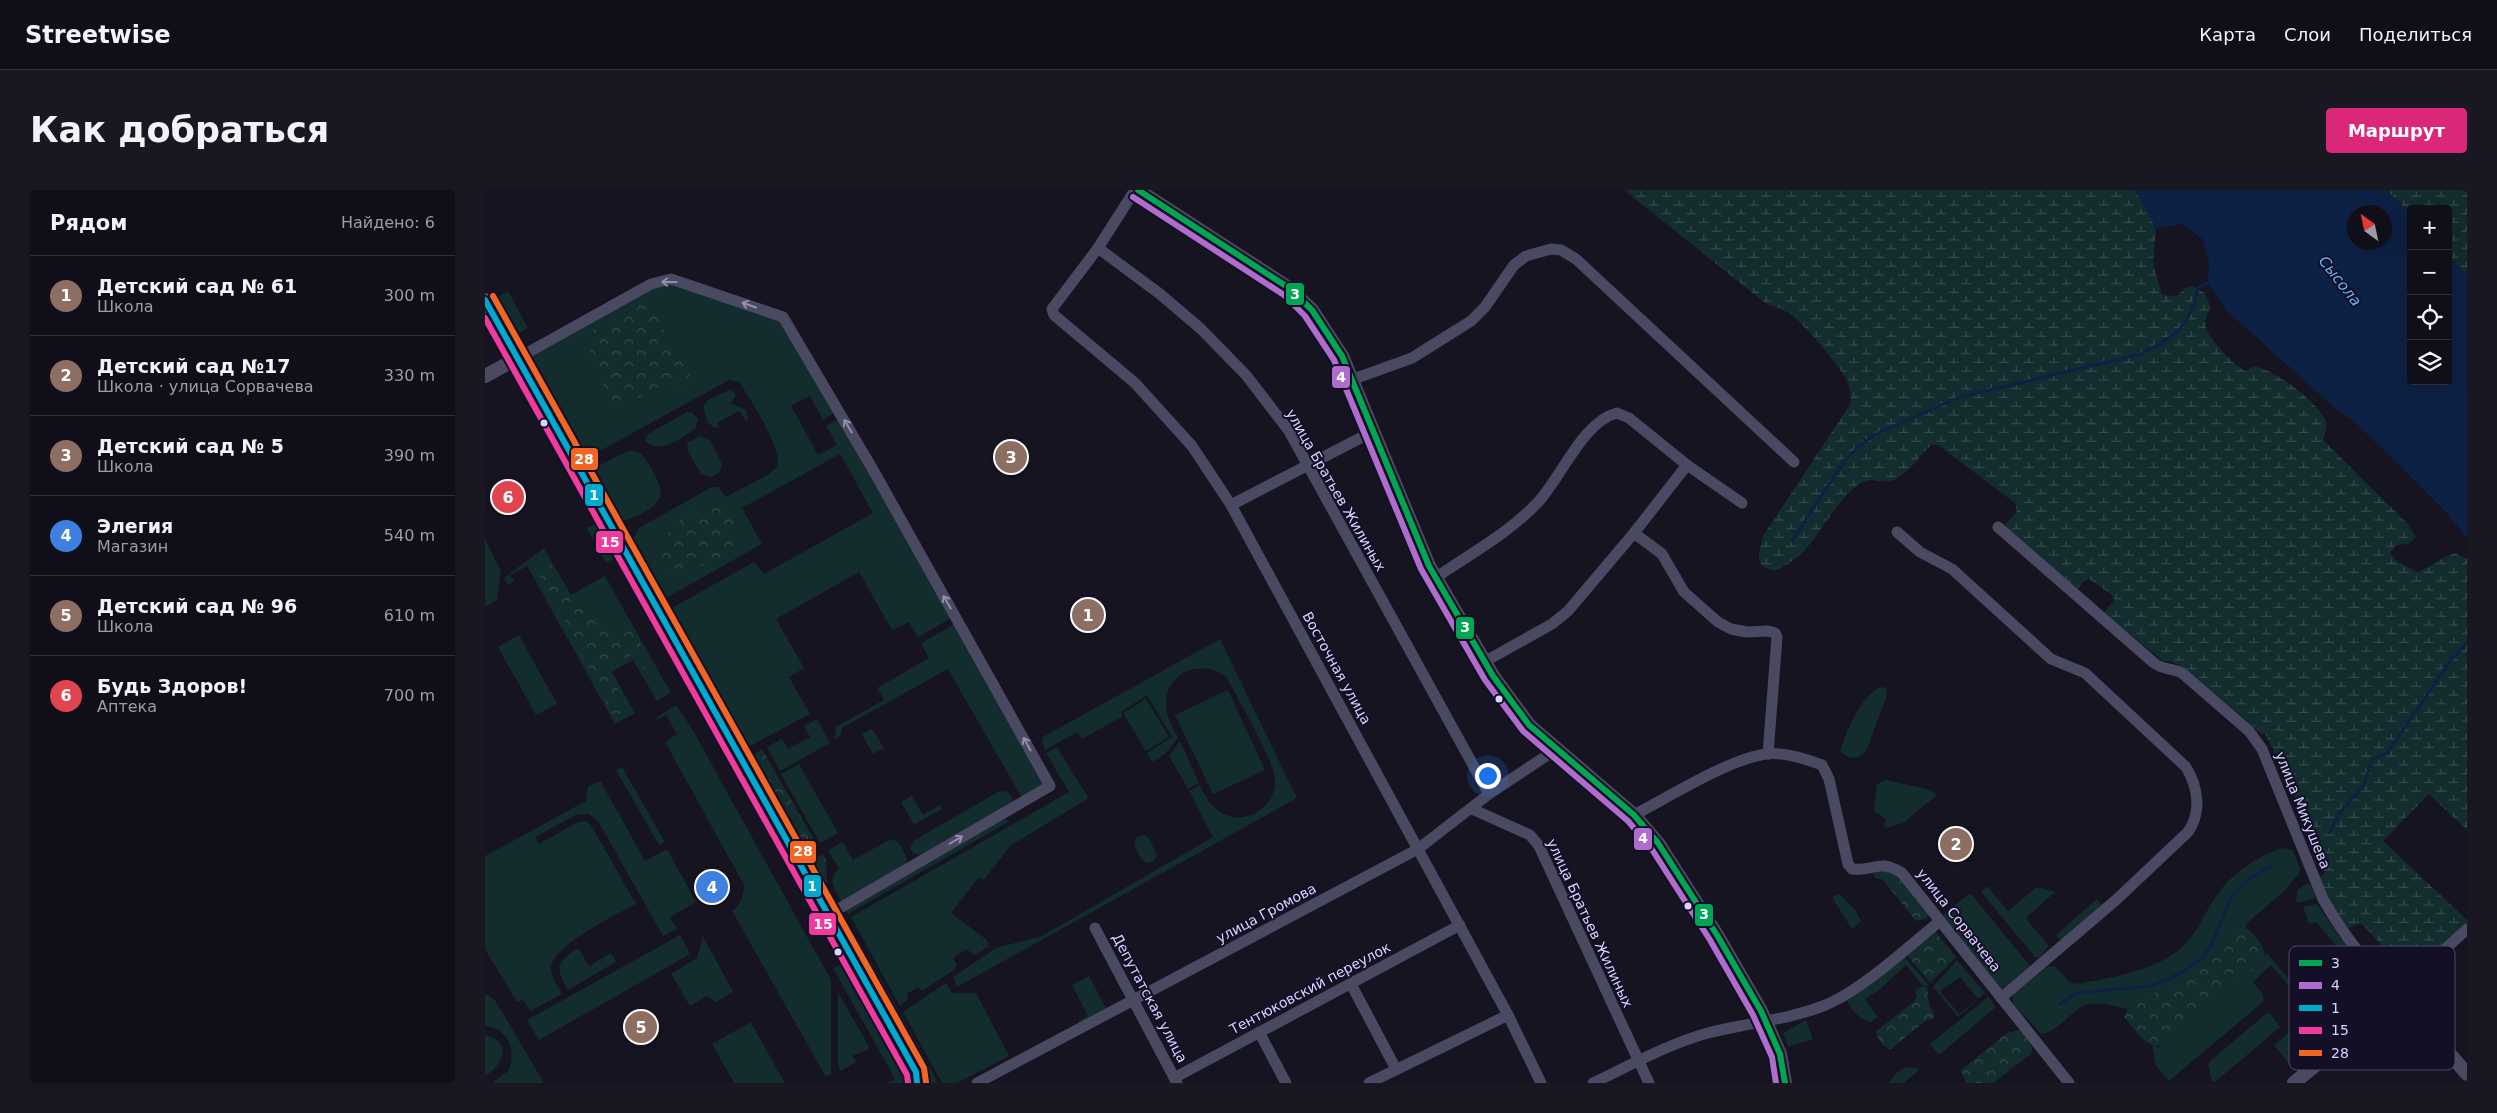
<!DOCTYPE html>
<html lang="ru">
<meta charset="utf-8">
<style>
body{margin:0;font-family:"DejaVu Sans",sans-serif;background:#191822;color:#f1f3f6}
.controls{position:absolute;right:15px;top:15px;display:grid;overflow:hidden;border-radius:5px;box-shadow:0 5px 20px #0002}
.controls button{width:45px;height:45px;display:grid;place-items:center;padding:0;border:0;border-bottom:1px solid #302f38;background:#100f19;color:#f1f3f6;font:25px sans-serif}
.compass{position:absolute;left:1862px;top:15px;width:45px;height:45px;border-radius:50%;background:#100f19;box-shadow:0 5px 20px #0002;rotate:327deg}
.you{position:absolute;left:1002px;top:585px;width:18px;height:18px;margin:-12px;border:4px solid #fff;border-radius:50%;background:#1a73e8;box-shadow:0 0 0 8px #1a73e833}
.badge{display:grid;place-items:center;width:32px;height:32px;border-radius:50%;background:#db2777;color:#fff;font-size:16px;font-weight:700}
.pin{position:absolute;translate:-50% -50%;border:2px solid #fff;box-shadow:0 1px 5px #0006}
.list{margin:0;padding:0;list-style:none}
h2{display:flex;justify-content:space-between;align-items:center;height:65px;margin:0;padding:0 20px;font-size:21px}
h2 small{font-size:16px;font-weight:400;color:#9c9ca2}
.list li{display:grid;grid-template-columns:32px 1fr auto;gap:15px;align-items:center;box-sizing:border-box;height:80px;padding:0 20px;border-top:1px solid #302f38}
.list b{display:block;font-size:19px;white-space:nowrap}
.list p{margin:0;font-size:16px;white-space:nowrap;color:#9c9ca2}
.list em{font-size:16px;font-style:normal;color:#9c9ca2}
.icon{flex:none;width:28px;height:28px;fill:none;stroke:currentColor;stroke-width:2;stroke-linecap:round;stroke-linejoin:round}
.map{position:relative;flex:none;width:1982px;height:893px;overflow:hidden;border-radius:5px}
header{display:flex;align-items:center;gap:30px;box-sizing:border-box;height:70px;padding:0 25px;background:#100f19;border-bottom:1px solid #302f38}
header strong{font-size:24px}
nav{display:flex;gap:28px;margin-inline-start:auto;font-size:18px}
.intro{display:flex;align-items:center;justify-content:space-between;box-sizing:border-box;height:120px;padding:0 30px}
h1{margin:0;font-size:35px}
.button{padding:12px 22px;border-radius:5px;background:#db2777;color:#fff;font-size:18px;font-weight:700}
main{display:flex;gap:30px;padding:0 30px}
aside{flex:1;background:#100f19;border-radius:5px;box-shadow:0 5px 20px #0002}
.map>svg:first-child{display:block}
.grass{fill:#132c2d;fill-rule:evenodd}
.forest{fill:url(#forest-crowns)}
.wetland{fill:url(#wetland-marsh)}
.water{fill:#0d2144;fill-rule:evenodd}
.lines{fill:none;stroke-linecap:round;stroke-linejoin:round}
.stream{stroke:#0d2144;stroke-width:3}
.minor{stroke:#4a4962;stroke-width:11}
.tertiary{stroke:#4a4962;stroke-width:14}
.bus-1-casing{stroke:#130f26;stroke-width:10}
.bus-2-casing{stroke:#130f26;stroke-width:10}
.bus-3-casing{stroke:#130f26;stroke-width:10}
.bus-4-casing{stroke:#130f26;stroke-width:10}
.bus-5-casing{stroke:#130f26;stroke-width:10}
.bus-1{stroke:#00a651;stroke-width:6}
.bus-2{stroke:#b06ccc;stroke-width:6}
.bus-3{stroke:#00a9ce;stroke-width:6}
.bus-4{stroke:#f13a9d;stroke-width:6}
.bus-5{stroke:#f26522;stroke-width:6}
.oneway{stroke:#928eb0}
.bus-dot{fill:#d9d4ff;stroke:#130f26;stroke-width:2}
.labels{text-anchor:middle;stroke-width:4;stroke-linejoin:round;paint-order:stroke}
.street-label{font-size:14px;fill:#d9d4ff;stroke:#130f26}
.water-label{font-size:15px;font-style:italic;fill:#62b6ff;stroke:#130f26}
.key{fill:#130f26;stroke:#4e4a67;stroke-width:1}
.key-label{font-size:14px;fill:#d9d4ff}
.line-badge{stroke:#130f26;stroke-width:2}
.badge-label{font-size:14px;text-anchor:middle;font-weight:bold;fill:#fff}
</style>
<header>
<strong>Streetwise</strong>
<nav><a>Карта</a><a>Слои</a><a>Поделиться</a></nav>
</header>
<div class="intro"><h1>Как добраться</h1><a class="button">Маршрут</a></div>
<main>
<aside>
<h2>Рядом<small>Найдено: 6</small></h2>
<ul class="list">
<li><span class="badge" style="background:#8d6e63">1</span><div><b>Детский сад № 61</b><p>Школа</p></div><em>300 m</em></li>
<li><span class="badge" style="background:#8d6e63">2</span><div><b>Детский сад №17</b><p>Школа · улица Сорвачева</p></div><em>330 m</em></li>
<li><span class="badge" style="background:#8d6e63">3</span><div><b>Детский сад № 5</b><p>Школа</p></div><em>390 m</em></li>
<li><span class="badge" style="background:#3f7fe0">4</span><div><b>Элегия</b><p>Магазин</p></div><em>540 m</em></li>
<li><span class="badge" style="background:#8d6e63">5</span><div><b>Детский сад № 96</b><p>Школа</p></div><em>610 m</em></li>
<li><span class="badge" style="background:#e0444e">6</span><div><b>Будь Здоров!</b><p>Аптека</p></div><em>700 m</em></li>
</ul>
</aside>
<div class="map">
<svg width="1982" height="893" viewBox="0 0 1982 893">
<defs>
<pattern id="forest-crowns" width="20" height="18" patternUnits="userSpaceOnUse" patternTransform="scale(1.25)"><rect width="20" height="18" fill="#132c2d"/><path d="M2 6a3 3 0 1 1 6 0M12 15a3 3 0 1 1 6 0" fill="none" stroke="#354a4c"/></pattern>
<pattern id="wetland-marsh" width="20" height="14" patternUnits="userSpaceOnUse" patternTransform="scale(1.25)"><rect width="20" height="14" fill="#132c2d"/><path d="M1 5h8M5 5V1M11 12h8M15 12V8" fill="none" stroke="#354a4c"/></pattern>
</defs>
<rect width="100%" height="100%" fill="#161421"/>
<g class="grass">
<path d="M185,94L295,131L349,223L338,230L325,206L306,216L333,265L352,255L341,236L353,229L467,428L433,447L424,432L407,440L374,382L291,429L319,478L304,487L325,524L261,558L185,419L269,372L279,384L388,323L355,264L257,318L277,354L181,408L177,405L148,354V349L154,338L227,297H233L241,307C254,299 281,288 291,278C302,266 263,205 254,192L244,190L113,262L103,263L95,258L46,171L47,166L165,99Z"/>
<path d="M23,101L43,138L30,145L10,109Z"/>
<path d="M246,199L251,205L246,213L261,220L263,229L261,231L254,221L232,233L235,238L228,237L222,231L218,216L223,210Z"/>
<path d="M202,222H206L213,229L211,238C197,247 174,267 160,250L163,244Z"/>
<path d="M216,246L225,251L237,273L235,282L226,287L216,284L202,259L203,252Z"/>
<path d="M143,261C147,261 151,261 154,263C161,266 177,296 176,303C175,316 151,328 140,330L134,326L111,282L116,274Z"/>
<path d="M117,330L136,365L121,373L102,338Z"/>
<path d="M0,349L16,381L12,410L0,417Z"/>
<path d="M59,358L86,405L120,386L186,503L172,511L148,470L127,482L150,523L130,534L42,376L25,385L29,391L23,395L19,388Z"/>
<path d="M470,434L560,595L537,608L463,479L357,538L355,546L349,550L351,537L399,510L392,498L444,468L436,453Z"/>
<path d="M34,445L72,514L51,525L13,457Z"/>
<path d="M735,449L812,608L472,797L468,787L511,758L557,746L728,647L704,601L715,595C719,603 723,612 730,618C753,640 792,620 790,589C789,571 752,507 742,488C718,467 680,482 681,515C681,527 688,537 693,548L680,564L667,572L662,563L687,547L662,505L636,522L638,526L597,549L592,542L560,560L557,552L558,547Z"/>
<path d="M1396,497L1401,498L1402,505L1382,559C1374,570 1365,571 1355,561C1360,543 1377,503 1396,497Z"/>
<path d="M743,500L780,580L728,604L690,525Z"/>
<path d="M661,509L684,547L661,561L638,523Z"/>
<path d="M191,515L206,537L346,790V884L341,887L247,721C255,716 259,704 259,695L180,552L192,544L181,525L172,530L171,528Z"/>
<path d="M332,529L345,553L295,581L282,557L297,549L303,559L325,547L319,536Z"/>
<path d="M387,539L399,558L388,564L377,544Z"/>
<path d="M695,551L714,593L703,599L684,566Z"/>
<path d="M572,557L603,607L602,609L525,656L499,690L494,687L466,723L502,750L504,756L490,765L481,759L468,768L472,775L469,780L437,801L433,797L422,804L423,809L415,816L366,727L584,602L561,563Z"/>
<path d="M314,574L353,643L335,653L296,584Z"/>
<path d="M137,577L180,652L174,655L131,580Z"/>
<path d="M1401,590L1442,599L1452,605L1418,633L1401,638L1399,636L1401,629L1389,621L1392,594Z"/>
<path d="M111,592H116L160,671L182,659L211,712L185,727L192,739L178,746L113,631L104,624L91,625L50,647L54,654L93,632L101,631L106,635L151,714C132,724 66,756 66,779C66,787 73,796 77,804L45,821L38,809L32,812L0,759V666L101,611L103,597Z"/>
<path d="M521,601L527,607L528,613L435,665L428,663L425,658L428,651L513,602Z"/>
<path d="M427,606L438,625L455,615L457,619L429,635L416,612Z"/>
<path d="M517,628L525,631L363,724L360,719Z"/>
<path d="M658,645L663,647L672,665L670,670L664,673L657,670L649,656L651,648Z"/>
<path d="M406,649L414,653L422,668L421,674L357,712C350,700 341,690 354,679L343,660L358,652L368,670Z"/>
<path d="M1797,658L1808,660L1815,679L1814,684L1797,703L1761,734L1756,764L1667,825C1651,822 1612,808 1598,816C1583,824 1573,842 1556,844L1528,813V805L1563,776L1571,777L1584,792L1592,794C1624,788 1658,783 1687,765C1713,748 1718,722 1735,701C1749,682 1775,665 1797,658Z"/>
<path d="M1822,693L1826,695L1830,706L1829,709L1811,713L1812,701Z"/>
<path d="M1502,696L1523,721L1552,697L1570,702L1542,727V730L1564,756L1554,768L1550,767L1496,702Z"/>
<path d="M1355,704L1370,720L1376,731L1367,739L1348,709V706Z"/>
<path d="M1483,705H1487L1545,776L1516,800L1458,725Z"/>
<path d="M1612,709L1617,716L1576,751L1571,745Z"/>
<path d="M1832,714L1854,746L1897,797L1899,801L1892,807H1889L1878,795L1882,792L1831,732L1824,734L1818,717Z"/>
<path d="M362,730L413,819L404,820L356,734Z"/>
<path d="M195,745L205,764L54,850L42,830Z"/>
<path d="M218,746L248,802L231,812L222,806L205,816L186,784L212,768Z"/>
<path d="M93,758L104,776L126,763L131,772L83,800C70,777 71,773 93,758Z"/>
<path d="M1781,762L1849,843L1813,873L1805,875L1789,855L1813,835L1805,823L1818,812L1786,775L1768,792L1778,805L1779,811L1684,891L1682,889L1671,876L1667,855L1674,857L1679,855L1775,774L1780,768Z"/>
<path d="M1419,766L1444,796H1438L1421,775L1393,801L1380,809L1393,827L1386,832C1375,831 1366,819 1362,810Z"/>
<path d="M1472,770L1500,803L1473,827L1448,797ZM1475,787L1493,809L1474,824L1455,801Z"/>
<path d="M355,775L366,784L423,883L425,893H403L410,889L348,778Z"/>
<path d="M604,786L622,820L594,833L593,831L603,826L587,795Z"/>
<path d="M461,793L467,803H491L524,866L472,893H457L418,822Z"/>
<path d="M353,802L385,859L367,866L371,872L355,881L353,874Z"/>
<path d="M0,804L10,810L59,893H7L24,880C31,861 24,838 0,836Z"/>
<path d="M1503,807L1511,817L1454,865L1445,854Z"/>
<path d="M1782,823L1786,825L1795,837L1730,892L1727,891L1723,875L1726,870Z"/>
<path d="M416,824L453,893H444L411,834Z"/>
<path d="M1321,830L1328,849L1303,857L1298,843Z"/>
<path d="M266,832V833L300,893H249L227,854Z"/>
<path d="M0,845C28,851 19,875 0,886Z"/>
<path d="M1421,877L1431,878L1434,880L1419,893H1404L1412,882Z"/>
</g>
<g class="forest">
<path d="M158,113L166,118L206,187L207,193C198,198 190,191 181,194C168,198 158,207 146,211C120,219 120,198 115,183C112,171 104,159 98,148L100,143L120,135Z"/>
<path d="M231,314C252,323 258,349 244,367C237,372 231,370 223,373C213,377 202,385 191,386C161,388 175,353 185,340C195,326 215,318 231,314Z"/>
<path d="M60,370L64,371L85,408L102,415L118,441L129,448L143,437L148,440L170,480L165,487L153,469L146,465L129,474L124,483L142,517L137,524H128L89,453L88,444L50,378L52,373Z"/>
<path d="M277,559L331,653C323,658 318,657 311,652L267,572L271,563Z"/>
<path d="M338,664L341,670L342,693L336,697L323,674Z"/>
<path d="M1395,678L1416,686L1444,725L1441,729L1431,731L1398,690L1390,688L1388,683Z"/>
<path d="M1758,736C1768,742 1781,756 1780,768L1775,774L1679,855C1662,861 1648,837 1639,827L1643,818L1717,777Z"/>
<path d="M1450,741L1471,767L1445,793L1421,764Z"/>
<path d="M1436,797H1442L1444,813L1450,827L1439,832L1406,859C1398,857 1392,849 1391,841L1429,812L1432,806L1430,800Z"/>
<path d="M1534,840C1542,847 1550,853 1546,864L1508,893H1481L1476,880L1522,843Z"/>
</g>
<g class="wetland">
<path d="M1139,0H1650L1671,38L1668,73L1677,105L1692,106L1700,98L1708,96L1720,103L1726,118C1722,124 1719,129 1721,137C1724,149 1750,177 1761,181L1769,176C1790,180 1835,213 1842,234L1838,250L1921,332L1931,347L1923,354L1911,355L1905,363L1912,372L1933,382C1947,376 1955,368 1970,363L1982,369V640L1944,604L1898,651L1982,730V736L1913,801L1891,776L1900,766V759L1878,735L1874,734L1861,739L1853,731L1835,688L1840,683L1800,583L1780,544H1777L1697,476L1684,471H1678L1619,423L1629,410L1626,404L1604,389L1598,392L1589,403H1585L1520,335L1532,321L1530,313L1453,255L1447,254C1437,264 1424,282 1411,289C1397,296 1385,282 1368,299C1337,327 1331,364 1289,381C1267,376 1274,363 1278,346L1366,213C1366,204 1365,196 1360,187C1352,174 1314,126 1300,121C1293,117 1287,117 1279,112Z"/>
<path d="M1902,0H1982V85L1963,65V19H1926V25Z"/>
</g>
<path class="water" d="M1650,0H1902L1926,25V191H1963V65L1982,85V348L1960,321L1869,231L1851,219L1741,120L1723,92L1724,73L1718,50L1698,34L1671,38ZM1870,22H1900V52H1870Z"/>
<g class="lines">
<g class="stream">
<path d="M1307,351L1360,270L1378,253L1391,244L1475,207L1656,164C1690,146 1705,138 1713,98L1726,91"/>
<path d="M1844,643L1856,621L1879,595L1887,569L1902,563L1966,470L1982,453"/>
<path d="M1575,814L1592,803L1666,796L1690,786L1715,770L1726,756L1747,705L1762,690L1786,676"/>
</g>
<g class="minor">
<path d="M650,0L613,58L567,119L569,125L650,193L707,256L746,315L1023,825L1056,893"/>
<path d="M613,58L675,104L716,139L761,185L804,241L1004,604"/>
<path d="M33,168L166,94L186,89L298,127L387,278L565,596L343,725"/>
<path d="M866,190L927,168L986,131L1000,117L1029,75L1041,66L1066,59L1076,60L1091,69L1309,272"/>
<path d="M746,315L887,242"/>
<path d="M1513,337L1669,473C1678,480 1687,478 1697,483L1764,541L1777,559L1838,709C1858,744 1882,776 1912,803L1982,739"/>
<path d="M1412,342L1435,362L1467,379L1566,469L1600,483L1701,577C1713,597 1717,622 1703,642L1631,710L1516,808"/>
<path d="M1149,343L1177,364L1199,402L1233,432L1246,439L1262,442L1283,441L1290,443L1292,447L1283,564"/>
<path d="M950,388C985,364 1026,342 1055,310C1077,285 1099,231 1132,223L1144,228L1202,275L1257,313"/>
<path d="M999,472L1067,434L1083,421L1149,343L1202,275"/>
<path d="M987,619L1045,645L1054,656L1164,893"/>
<path d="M1149,625C1184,607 1244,569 1281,564C1297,562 1321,569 1337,575L1344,589L1363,674L1367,679C1389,682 1393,668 1417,683L1584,893"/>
<path d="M610,738L692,893"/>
<path d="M866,794L911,879"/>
<path d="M774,842L801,893"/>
<path d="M689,888L975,735"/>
<path d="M492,893L933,659L1004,604L1070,560"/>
<path d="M884,893L1023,825"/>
<path d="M1108,893C1146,875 1183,854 1223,843C1261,833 1302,830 1338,816C1375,802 1424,756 1455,731"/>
</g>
<g class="tertiary">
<path d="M653,0L804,98L827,120L857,166L944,376L1008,486L1044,535L1149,625L1173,653L1232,745L1276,821L1295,864L1300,893"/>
<path d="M0,110L431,882L432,893"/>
<path d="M0,186L33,168"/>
<path d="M1809,893L1893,823L1912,803L1982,884"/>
</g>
<g class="bus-1-casing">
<path id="bus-1" d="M653,0L804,98L827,120L857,166L944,376L1008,486L1044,535L1149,625L1173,653L1232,745L1276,821L1295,864L1300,893"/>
</g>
<g class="bus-2-casing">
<path id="bus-2" d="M648,7L799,105L820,126L849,170L936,379L1000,490L1038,541L1143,631L1166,658L1225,750L1268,825L1287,867L1291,893"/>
</g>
<g class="bus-3-casing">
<path id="bus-3" d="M0,110L431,882L432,893"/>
</g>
<g class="bus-4-casing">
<path id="bus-4" d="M0,128L422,885L423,893"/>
</g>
<g class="bus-5-casing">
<path id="bus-5" d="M8,106L439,878L441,892"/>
</g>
<use href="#bus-1" class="bus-1"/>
<use href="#bus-2" class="bus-2"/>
<use href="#bus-3" class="bus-3"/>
<use href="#bus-4" class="bus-4"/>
<use href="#bus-5" class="bus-5"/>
</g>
<defs><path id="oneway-shaft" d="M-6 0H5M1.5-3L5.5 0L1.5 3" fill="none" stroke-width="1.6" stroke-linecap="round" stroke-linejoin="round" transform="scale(1.25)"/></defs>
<g class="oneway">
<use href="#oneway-shaft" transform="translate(184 92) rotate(180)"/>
<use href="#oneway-shaft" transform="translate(264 115) rotate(-161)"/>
<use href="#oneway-shaft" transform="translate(363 236) rotate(-121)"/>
<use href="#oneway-shaft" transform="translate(462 412) rotate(-120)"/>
<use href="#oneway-shaft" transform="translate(542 554) rotate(-119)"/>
<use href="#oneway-shaft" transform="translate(471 650) rotate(-30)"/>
</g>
<g class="bus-dot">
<circle cx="59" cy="233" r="4.5"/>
<circle cx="1014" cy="509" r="4.5"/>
<circle cx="1203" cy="716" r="4.5"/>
<circle cx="353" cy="762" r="4.5"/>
</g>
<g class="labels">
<g class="street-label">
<text transform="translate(851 300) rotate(60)" y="5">улица Братьев Жилиных</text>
<text transform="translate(852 478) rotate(61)" y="5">Восточная улица</text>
<text transform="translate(1818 620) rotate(68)" y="5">улица Микушева</text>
<text transform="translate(781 723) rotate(-28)" y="5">улица Громова</text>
<text transform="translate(1474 730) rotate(52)" y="5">улица Сорвачева</text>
<text transform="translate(1105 733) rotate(65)" y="5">улица Братьев Жилиных</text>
<text transform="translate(825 798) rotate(-28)" y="5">Тентюковский переулок</text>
<text transform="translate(665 808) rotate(62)" y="5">Депутатская улица</text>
</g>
<g class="water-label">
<text transform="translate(1855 91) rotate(52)" y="5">Сысола</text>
</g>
</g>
<rect x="1804" y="756" width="166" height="124" rx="8" class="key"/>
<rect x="1814" y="770" width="23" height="6" fill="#00a651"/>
<rect x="1814" y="792" width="23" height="7" fill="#b06ccc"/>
<rect x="1814" y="815" width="23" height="6" fill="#00a9ce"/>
<rect x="1814" y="837" width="23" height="7" fill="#f13a9d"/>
<rect x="1814" y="860" width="23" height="6" fill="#f26522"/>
<g class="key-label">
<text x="1846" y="778">3</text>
<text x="1846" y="800">4</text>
<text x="1846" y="823">1</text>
<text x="1846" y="845">15</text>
<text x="1846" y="868">28</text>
</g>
<g class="line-badge">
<rect x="800" y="92" width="20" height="24" rx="5" fill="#00a651"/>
<rect x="846" y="175" width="20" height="24" rx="5" fill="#b06ccc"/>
<rect x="85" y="257" width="29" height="24" rx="5" fill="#f26522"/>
<rect x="99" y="293" width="20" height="24" rx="5" fill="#00a9ce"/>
<rect x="110" y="340" width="29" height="24" rx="5" fill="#f13a9d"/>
<rect x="970" y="426" width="20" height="24" rx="5" fill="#00a651"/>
<rect x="1148" y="637" width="20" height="24" rx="5" fill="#b06ccc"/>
<rect x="304" y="650" width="28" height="24" rx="5" fill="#f26522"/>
<rect x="318" y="684" width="19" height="24" rx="5" fill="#00a9ce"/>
<rect x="1209" y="713" width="20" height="24" rx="5" fill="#00a651"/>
<rect x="323" y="722" width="29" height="24" rx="5" fill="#f13a9d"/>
</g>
<g class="badge-label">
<text x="810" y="109">3</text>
<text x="856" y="192">4</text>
<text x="99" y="274">28</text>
<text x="109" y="310">1</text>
<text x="125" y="357">15</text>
<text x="980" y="442">3</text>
<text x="1158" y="653">4</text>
<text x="318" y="666">28</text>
<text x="327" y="701">1</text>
<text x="1219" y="729">3</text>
<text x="338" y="739">15</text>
</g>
</svg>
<div class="controls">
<button>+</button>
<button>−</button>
<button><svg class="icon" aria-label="locate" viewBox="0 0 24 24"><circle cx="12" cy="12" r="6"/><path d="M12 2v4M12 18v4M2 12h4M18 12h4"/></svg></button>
<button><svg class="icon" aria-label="layers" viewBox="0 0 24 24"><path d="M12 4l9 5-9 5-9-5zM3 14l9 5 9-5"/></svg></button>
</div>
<svg class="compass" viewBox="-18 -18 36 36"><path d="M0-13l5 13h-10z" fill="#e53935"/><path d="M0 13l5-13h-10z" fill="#9c9ca2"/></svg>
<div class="you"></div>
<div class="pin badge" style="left:603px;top:425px;background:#8d6e63">1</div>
<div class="pin badge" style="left:1471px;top:654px;background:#8d6e63">2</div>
<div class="pin badge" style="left:526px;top:267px;background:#8d6e63">3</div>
<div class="pin badge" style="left:227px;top:697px;background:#3f7fe0">4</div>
<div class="pin badge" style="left:156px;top:837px;background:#8d6e63">5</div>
<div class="pin badge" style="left:23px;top:307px;background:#e0444e">6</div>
</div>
</main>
